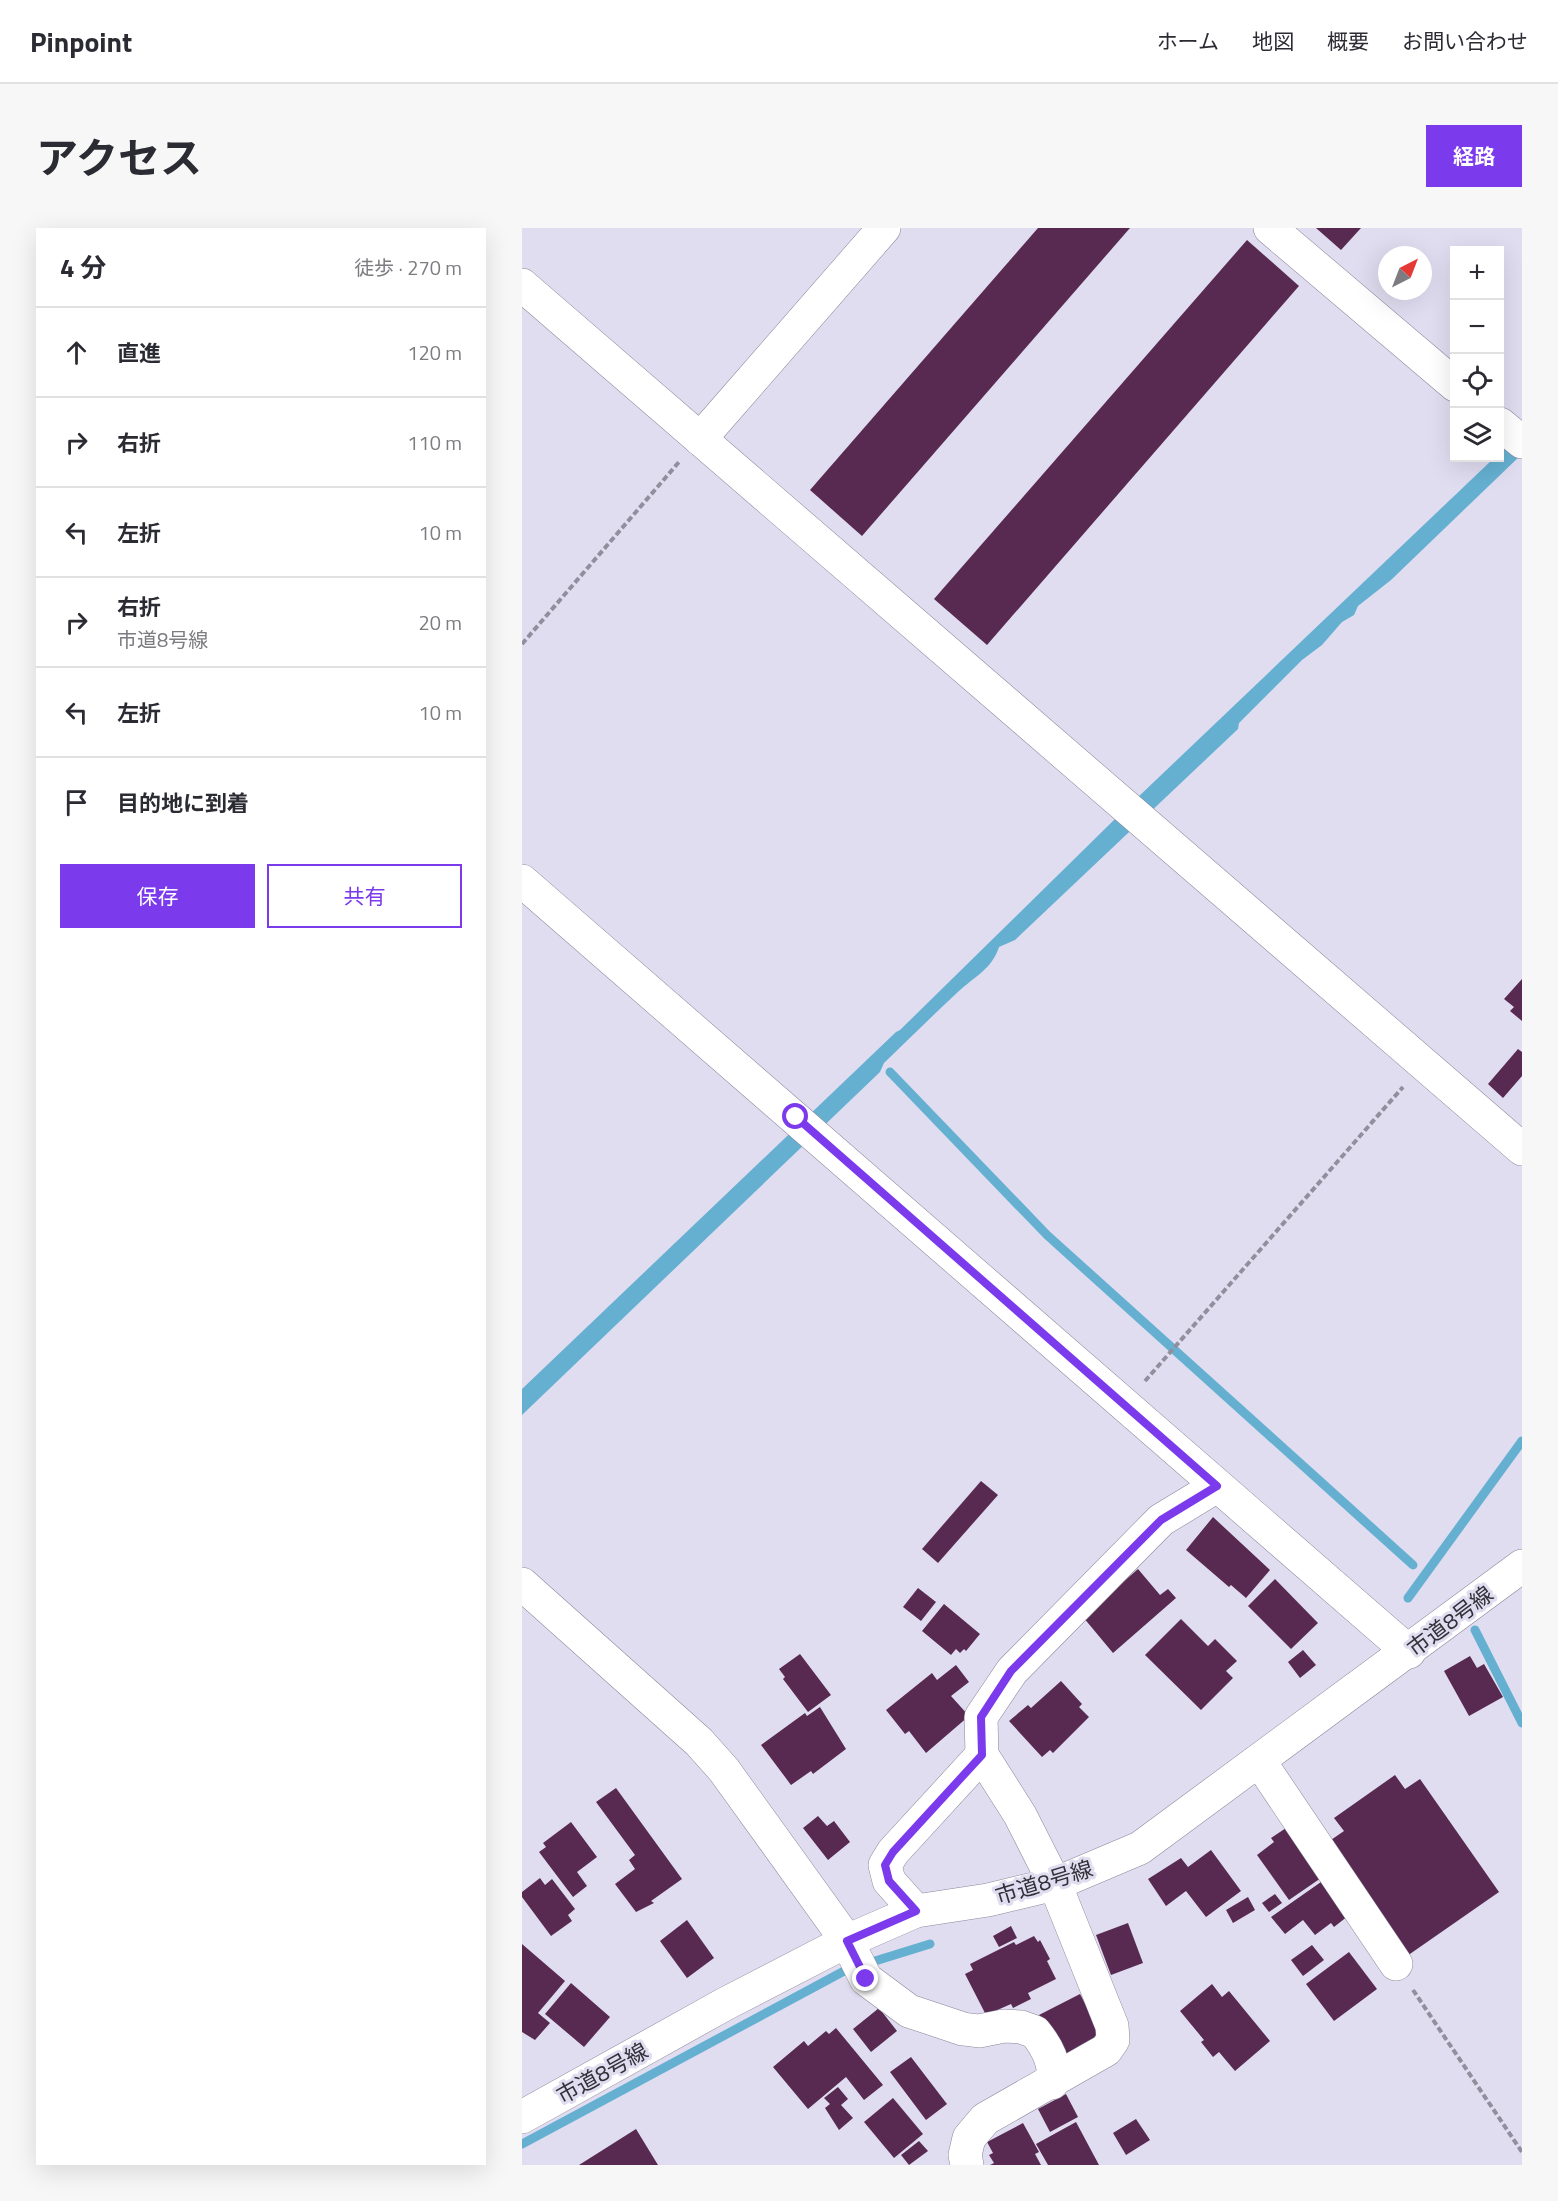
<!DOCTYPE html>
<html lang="ja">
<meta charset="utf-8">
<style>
body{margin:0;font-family:"Titillium Web","Noto Sans JP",sans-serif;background:#f7f7f7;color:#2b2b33}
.controls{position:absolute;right:18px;top:18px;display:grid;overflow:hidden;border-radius:0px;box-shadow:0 6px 24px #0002}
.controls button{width:54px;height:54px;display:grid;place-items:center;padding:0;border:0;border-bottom:2px solid #e1e1e2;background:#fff;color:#2b2b33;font:30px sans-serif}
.compass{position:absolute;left:856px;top:18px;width:54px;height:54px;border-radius:50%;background:#fff;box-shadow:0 6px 24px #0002;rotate:42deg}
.stop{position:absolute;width:18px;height:18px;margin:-14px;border:4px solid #7c3aed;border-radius:50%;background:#fff}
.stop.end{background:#7c3aed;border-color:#fff;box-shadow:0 2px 6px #0008}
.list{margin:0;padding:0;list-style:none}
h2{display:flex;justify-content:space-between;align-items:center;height:78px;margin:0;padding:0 24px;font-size:26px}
h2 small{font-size:20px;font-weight:400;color:#7c7c81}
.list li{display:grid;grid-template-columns:39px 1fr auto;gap:18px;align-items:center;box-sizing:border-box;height:90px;padding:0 24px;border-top:2px solid #e1e1e2}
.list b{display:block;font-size:22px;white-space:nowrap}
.list p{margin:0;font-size:20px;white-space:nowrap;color:#7c7c81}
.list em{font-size:20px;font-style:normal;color:#7c7c81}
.actions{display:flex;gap:12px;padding:18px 24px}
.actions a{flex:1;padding:14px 0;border:2px solid #7c3aed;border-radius:0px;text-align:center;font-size:21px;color:#7c3aed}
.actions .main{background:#7c3aed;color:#fff}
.icon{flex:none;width:33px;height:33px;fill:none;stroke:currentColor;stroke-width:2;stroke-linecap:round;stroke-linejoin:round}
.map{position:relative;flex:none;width:1000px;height:1937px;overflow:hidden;border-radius:0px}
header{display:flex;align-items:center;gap:36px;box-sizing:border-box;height:84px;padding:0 30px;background:#fff;border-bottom:2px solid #e1e1e2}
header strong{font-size:28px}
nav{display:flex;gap:33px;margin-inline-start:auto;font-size:21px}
.intro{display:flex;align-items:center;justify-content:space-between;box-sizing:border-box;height:144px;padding:0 36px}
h1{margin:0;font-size:42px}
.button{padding:15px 27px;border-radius:0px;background:#7c3aed;color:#fff;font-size:21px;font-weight:700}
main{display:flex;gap:36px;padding:0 36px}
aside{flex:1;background:#fff;border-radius:0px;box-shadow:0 6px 24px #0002}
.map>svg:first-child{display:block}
.water{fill:#65b0d1}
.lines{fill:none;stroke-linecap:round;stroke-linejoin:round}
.stream{stroke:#65b0d1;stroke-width:9}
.building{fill:#582a52}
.street-casing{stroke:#8b8799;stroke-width:34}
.secondary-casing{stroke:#8b8799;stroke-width:34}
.path{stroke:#918f9d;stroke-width:4;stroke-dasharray:6 3;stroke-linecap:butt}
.street{stroke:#fff;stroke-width:33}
.secondary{stroke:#fff;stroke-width:33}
.route{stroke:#7c3aed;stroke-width:8}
.labels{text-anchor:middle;stroke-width:6;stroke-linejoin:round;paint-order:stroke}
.street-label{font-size:22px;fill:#323138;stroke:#e1ddf1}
</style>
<header>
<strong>Pinpoint</strong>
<nav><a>ホーム</a><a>地図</a><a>概要</a><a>お問い合わせ</a></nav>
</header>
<div class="intro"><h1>アクセス</h1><a class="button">経路</a></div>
<main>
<aside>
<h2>4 分<small>徒歩 · 270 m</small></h2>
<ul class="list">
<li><svg class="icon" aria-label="ahead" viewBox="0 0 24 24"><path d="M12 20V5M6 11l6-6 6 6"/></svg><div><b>直進</b></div><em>120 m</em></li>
<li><svg class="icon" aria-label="right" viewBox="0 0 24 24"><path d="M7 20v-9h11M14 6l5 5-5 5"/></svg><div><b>右折</b></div><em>110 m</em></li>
<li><svg class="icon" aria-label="left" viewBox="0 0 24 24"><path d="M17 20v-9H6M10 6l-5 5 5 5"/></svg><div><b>左折</b></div><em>10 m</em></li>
<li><svg class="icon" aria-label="right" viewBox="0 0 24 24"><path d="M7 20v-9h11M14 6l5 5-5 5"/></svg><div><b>右折</b><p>市道8号線</p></div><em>20 m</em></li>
<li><svg class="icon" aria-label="left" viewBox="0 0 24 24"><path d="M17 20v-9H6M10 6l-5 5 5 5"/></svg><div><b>左折</b></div><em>10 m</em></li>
<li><svg class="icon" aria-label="arrive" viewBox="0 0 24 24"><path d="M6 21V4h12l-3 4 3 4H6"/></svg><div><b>目的地に到着</b></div></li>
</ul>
<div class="actions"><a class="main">保存</a><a>共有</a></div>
</aside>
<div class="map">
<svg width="1000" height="1937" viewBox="0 0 1000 1937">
<rect width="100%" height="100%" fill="#e1ddf1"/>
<path class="water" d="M1000,201V226L869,352L836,378L832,387L820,394L800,417L780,432L717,495L716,501L493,712L477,719C470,741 452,749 437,763C411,787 387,811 362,835L358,844L0,1187V1161L374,804L378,802L593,591L972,230H978V225Z"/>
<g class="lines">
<g class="stream">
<path d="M368,844L525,1007L891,1337"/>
<path d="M886,1370L1000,1213"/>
<path d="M953,1402L1000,1495"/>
<path d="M0,1916L324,1742L408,1716"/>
</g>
</g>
<g class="building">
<path d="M516,0H608L340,308L288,262Z"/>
<path d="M794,0H839L819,22Z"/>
<path d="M725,12L777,58L465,417L412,371Z"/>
<path d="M1000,751V793L988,783L992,779L982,771Z"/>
<path d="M996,821L1000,824V848L981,870L966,856Z"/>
<path d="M459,1253L476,1267L416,1335L400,1321Z"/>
<path d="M691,1289L748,1342L724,1370L709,1357L707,1359L664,1322Z"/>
<path d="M616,1341L638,1367L646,1361L654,1370L591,1425L561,1389Z"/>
<path d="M753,1351L796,1395L769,1421L726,1378Z"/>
<path d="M396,1360L414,1374L399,1393L381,1379Z"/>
<path d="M422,1376L458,1406L444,1423L442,1421L438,1425L434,1421L429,1427L400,1403Z"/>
<path d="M659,1391L686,1418L693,1411L715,1433L704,1443L711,1450L679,1482L623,1427Z"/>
<path d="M781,1422L794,1437L778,1450L766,1434Z"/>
<path d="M278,1426L309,1467L286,1484L261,1451L263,1449L257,1441Z"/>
<path d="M948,1428L955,1440L962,1436L981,1469L947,1488L922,1443Z"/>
<path d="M434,1437L447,1454L429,1468L447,1488L404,1525L387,1503L383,1506L364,1482L410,1445L415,1452Z"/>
<path d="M539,1453L560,1476L557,1479L567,1489L531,1525L528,1522L520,1529L487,1493L506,1477L509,1480Z"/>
<path d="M298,1479L324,1521L291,1546L289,1543L269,1557L239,1517L283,1485L285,1488Z"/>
<path d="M873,1547L883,1561L898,1551L977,1664L885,1728L806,1614L822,1603L812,1590Z"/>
<path d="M94,1560L160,1651L129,1673L132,1675L114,1684L93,1656L113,1641L107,1632L113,1627L74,1574Z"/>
<path d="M296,1588L305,1598L312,1593L328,1614L306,1632L281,1600Z"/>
<path d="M49,1594L75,1629L55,1644L65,1658L51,1669L17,1624L24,1619L21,1615Z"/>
<path d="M764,1600L799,1650L767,1672L735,1627L752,1614L749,1610Z"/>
<path d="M689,1622L719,1663L684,1689L664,1663L644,1678L626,1651L659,1630L666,1639Z"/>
<path d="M18,1650L23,1657L30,1651L53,1681L46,1687L50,1693L29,1708L0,1669V1664Z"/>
<path d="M799,1654L826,1688L812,1699L809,1695L793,1707L781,1692L763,1706L749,1689Z"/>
<path d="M753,1666L760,1675L747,1684L740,1675Z"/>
<path d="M726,1669L733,1682L711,1695L704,1682Z"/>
<path d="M165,1692L192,1730L165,1750L138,1713Z"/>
<path d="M606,1695L621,1735L589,1747L574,1707Z"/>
<path d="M489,1698L495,1710L477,1719L471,1708Z"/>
<path d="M512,1708L516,1714L518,1712L528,1731L525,1733L534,1751L506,1765L509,1771L491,1780L489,1776L464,1787L443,1746L451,1742L448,1736L492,1714L494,1717Z"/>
<path d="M0,1716L43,1753L16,1785L28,1795L13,1812L0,1804Z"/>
<path d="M790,1717L802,1732L781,1748L769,1732Z"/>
<path d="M827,1724L855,1761L812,1793L784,1756Z"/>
<path d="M49,1755L88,1789L62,1819L23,1786Z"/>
<path d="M690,1756L700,1769L707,1763L748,1813L713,1843L697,1824L691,1829L679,1814L682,1812L658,1783Z"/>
<path d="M558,1766L583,1813L543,1834L517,1787Z"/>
<path d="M357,1780L375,1803L349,1824L331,1801Z"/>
<path d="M314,1800L361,1857L342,1872L324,1849L286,1881L251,1839L282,1813L286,1818L304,1803L307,1806Z"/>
<path d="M389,1829L425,1876L404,1892L368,1844Z"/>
<path d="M316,1859L326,1871L319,1877L331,1890L317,1902L303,1880L308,1876L302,1870Z"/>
<path d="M544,1866L556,1889L528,1904L516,1881Z"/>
<path d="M371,1870L401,1906L372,1930L342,1894Z"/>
<path d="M614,1891L628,1912L604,1927L591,1905Z"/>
<path d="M554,1894L577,1937H526L514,1916Z"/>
<path d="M501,1895L517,1924L513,1926L519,1937H468L472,1935L467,1927L471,1925L465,1914Z"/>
<path d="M114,1901L136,1937H57Z"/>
<path d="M397,1913L406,1923L387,1937L379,1927Z"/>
</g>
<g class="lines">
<g class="street-casing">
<g id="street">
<path d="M748,0L933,157"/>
<path d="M0,57L1000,921"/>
<path d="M978,196L1000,214"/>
<path d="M178,211L362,0"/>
<path d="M0,653L887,1424"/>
<path d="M0,1356L177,1514L202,1542L325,1713L344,1751L387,1783L441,1801L457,1803L482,1798L499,1799L513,1804C525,1819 535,1836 530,1855"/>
<path d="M738,1534L874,1736"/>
<path d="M394,1683L367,1653L363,1637L371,1624L460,1527"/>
<path d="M445,1937L443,1927L447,1910L463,1891L584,1822L591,1812L590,1798L533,1656L498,1587L460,1527L459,1489L490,1443L639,1292L695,1258"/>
</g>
</g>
<g class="secondary-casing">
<path id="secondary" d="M0,1889L203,1776L325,1713L394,1683L466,1672L533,1656L618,1620L1000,1338"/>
</g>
<g class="path">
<path d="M0,416L157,234"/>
<path d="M623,1153L881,859"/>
<path d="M891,1762L1000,1924"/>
</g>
<use href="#street" class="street"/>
<use href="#secondary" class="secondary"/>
</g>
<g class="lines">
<path class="route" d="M274,889L695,1258L639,1292L489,1443L459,1489L460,1527L371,1624L363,1637L367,1653L394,1683L325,1713L344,1751"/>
</g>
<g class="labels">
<g class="street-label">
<text transform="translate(928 1393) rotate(-37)" y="8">市道8号線</text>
<text transform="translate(522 1654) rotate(-17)" y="8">市道8号線</text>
<text transform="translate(80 1845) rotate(-29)" y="8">市道8号線</text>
</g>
</g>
</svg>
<div class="controls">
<button>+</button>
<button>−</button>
<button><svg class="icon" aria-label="locate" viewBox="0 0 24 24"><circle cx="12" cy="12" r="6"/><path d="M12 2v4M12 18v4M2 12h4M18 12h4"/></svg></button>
<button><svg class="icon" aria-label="layers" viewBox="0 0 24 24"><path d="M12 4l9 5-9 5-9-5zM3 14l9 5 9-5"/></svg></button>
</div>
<svg class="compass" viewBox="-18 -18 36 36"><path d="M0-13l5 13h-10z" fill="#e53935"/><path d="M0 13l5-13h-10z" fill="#7c7c81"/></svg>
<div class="stop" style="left:274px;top:889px"></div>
<div class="stop end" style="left:344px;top:1751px"></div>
</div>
</main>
